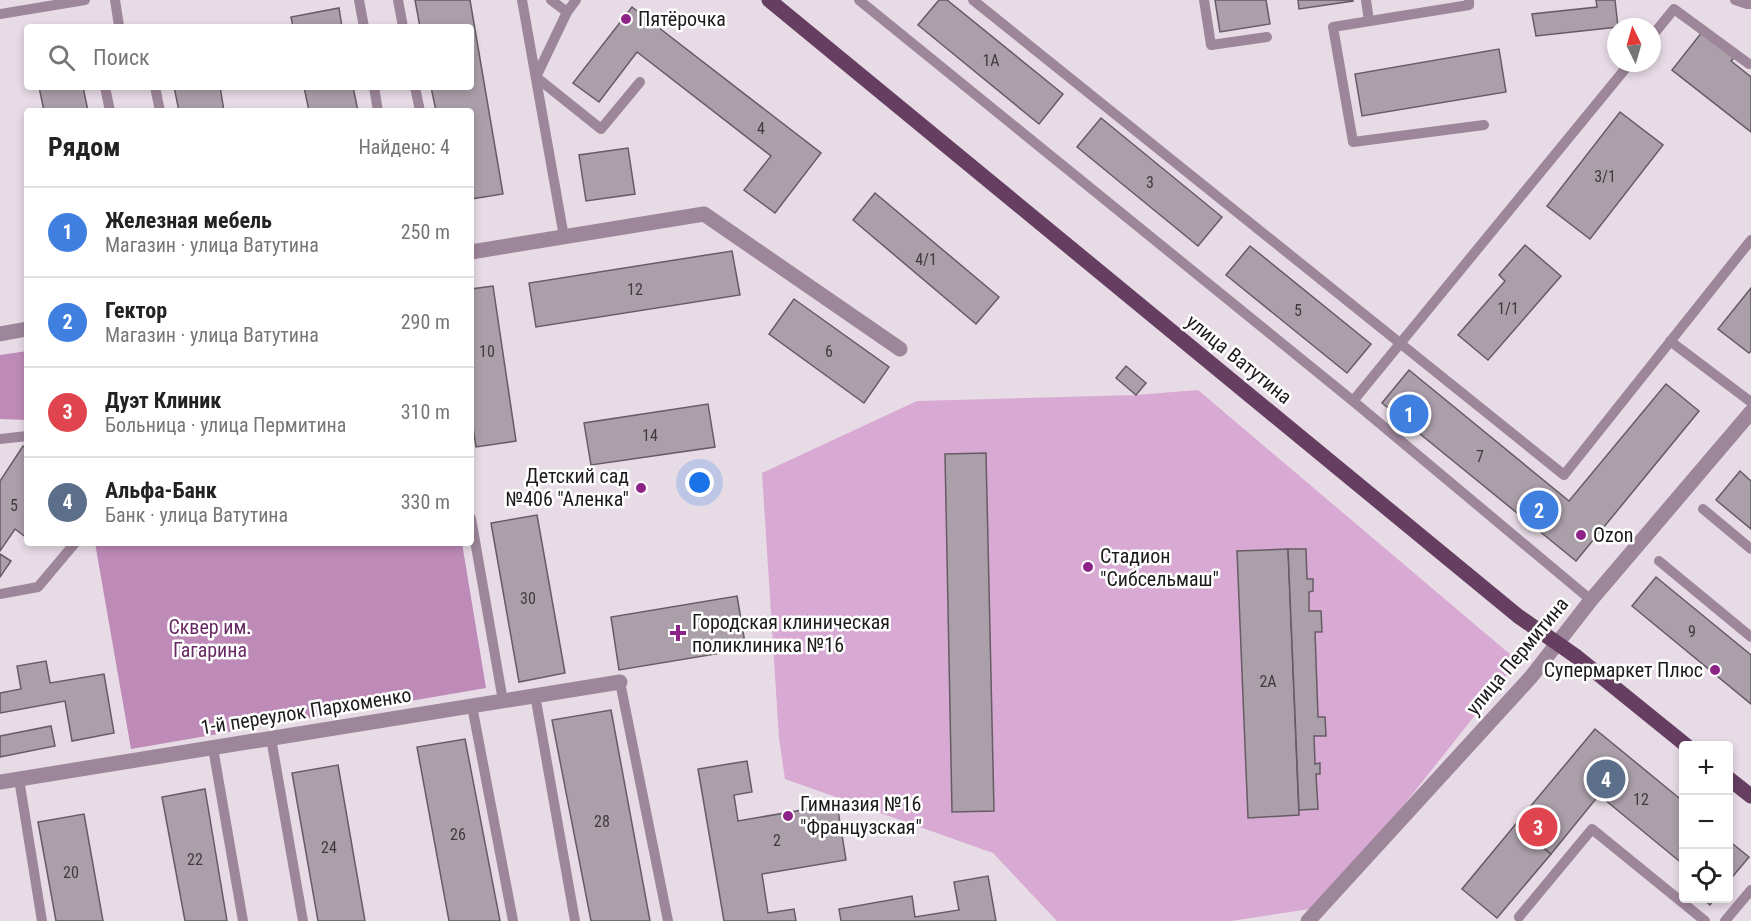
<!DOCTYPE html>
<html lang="ru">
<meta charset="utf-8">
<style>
body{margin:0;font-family:"Roboto Condensed",sans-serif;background:#f2f2f2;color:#222}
.controls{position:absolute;right:18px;bottom:18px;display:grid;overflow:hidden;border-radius:6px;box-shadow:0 3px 9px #0003}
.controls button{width:54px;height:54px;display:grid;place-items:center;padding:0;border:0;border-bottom:2px solid #e0e0e0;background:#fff;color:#222;font:30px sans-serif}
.compass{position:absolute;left:1607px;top:18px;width:54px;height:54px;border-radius:50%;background:#fff;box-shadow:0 3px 9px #0003;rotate:355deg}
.you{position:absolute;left:700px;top:483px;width:21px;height:21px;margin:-15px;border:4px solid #fff;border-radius:50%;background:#1a73e8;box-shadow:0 0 0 9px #1a73e833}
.badge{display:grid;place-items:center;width:39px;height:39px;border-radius:50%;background:#2563eb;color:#fff;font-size:20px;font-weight:700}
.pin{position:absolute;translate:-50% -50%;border:3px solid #fff;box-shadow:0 2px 6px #0006}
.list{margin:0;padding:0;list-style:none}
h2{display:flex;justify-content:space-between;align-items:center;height:78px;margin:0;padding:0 24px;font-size:26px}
h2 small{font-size:20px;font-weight:400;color:#767676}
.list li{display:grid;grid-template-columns:39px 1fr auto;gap:18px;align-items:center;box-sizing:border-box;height:90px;padding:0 24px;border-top:2px solid #e0e0e0}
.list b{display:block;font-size:22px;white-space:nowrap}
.list p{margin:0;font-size:20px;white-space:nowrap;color:#767676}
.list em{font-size:20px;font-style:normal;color:#767676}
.icon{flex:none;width:33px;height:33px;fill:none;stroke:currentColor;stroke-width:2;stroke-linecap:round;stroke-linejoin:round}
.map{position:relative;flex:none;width:1751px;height:921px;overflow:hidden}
.search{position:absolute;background:#fff;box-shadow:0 3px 9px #0003;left:24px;top:24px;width:450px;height:66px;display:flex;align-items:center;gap:15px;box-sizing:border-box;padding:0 21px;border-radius:6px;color:#767676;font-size:22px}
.panel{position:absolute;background:#fff;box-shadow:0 3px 9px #0003;left:24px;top:108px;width:450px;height:438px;border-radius:6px}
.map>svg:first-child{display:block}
.green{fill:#d8a9d2}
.forest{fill:#be8ab8}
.building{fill:#ab9fa9;stroke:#665c65;stroke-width:1.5}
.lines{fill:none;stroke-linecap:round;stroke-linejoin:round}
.service{stroke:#9e869a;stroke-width:10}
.minor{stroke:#9e869a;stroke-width:15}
.tertiary{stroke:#9e869a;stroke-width:15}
.primary{stroke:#653e61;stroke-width:15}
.poi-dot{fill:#8e2387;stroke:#fff;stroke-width:2}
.labels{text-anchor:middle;stroke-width:5;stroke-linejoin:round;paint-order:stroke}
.number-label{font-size:16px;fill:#403a3f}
.poi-label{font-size:20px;fill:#1d191c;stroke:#fff;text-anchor:start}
.street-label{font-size:20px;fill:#1d191c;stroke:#fff}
.park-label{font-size:20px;fill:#682963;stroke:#fff}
</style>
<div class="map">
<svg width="1751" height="921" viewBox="0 0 1751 921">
<rect width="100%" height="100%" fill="#e7dbe5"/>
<path class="green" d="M1198,390L1518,661L1323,907L1231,921H1057L993,853L785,779L779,738L762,473L917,401L1136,395Z"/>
<g class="forest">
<path d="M27,351V420L0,419V355Z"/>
<path d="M95,543H462L486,688L131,749Z"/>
</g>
<g class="building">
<path d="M415,0H470L503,194L471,199V111H436L431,87H471V27H420Z"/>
<path d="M939,0H947L1063,94L1039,124L918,25Z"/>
<path d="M1215,0H1266L1270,24L1220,32Z"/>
<path d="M1298,0H1353V1L1299,9Z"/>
<path d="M1596,0H1615L1618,27L1536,36L1532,14L1597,7Z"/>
<path d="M632,7L821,153L775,213L744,190L771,156L637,52L599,102L573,83Z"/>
<path d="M339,8L342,27H293L291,17Z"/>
<path d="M1702,32L1734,58L1731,61L1751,77V132L1672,70Z"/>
<path d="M1499,49L1506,92L1362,116L1355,74Z"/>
<path d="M39,87H83L88,111H44Z"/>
<path d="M174,87H220L224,111H179Z"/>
<path d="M304,87H353L358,111H309Z"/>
<path d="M1620,112L1663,145L1590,239L1547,206Z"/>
<path d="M1101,118L1222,217L1198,246L1077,147Z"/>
<path d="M628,148L635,194L586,201L579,155Z"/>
<path d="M875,193L999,297L976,324L853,220Z"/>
<path d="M1525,245L1561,276L1488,360L1458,335L1505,281L1499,275Z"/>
<path d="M1250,246L1371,344L1347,373L1226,275Z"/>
<path d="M732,251L740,295L536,327L529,283Z"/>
<path d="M493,286L516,441L476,447L471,414V289Z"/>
<path d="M1751,288V351L1749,353L1718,329Z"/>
<path d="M794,299L889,367L864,403L769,334Z"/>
<path d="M1126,366L1146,383L1136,395L1116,378Z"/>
<path d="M1409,370L1569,501L1666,384L1699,411L1576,561L1382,403Z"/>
<path d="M708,404L715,447L591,465L584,423Z"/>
<path d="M23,446L27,449V538L15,529L0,551V481Z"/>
<path d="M986,453L994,811L952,812L945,454Z"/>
<path d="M1740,471L1751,481V529L1716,500Z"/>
<path d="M537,515L565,673L519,682L491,523Z"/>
<path d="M1288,549L1299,815L1248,818L1237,551Z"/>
<path d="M1288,549H1306L1307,579H1313V591L1309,592V611H1321L1322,632H1315L1318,717H1325L1326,736H1314L1315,764L1320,763V774H1316L1318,809L1299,810Z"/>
<path d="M0,554L11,561L0,577Z"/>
<path d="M1656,577L1751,655V704L1632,606Z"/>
<path d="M737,596L746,649L619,670L611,617Z"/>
<path d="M46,661L50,683L104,674L114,733L72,741L65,701L0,713V693L21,689L17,666Z"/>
<path d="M611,710L650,921H591L552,720Z"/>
<path d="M51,726L55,746L0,757V736Z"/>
<path d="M1595,729L1684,802V865L1599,795L1551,854L1515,825Z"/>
<path d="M465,739L500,921H449L417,747Z"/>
<path d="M747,761L752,792L734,795L738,821L837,804L846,860L762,874L768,913L794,909L796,921H724L698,769Z"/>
<path d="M338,765L365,921H318L292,773Z"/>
<path d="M205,789L227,921H185L162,797Z"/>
<path d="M84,814L103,921H56L38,822Z"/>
<path d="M1515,825L1551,854L1497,918L1462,889Z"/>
<path d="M1728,840L1749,857L1728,882Z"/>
<path d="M988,876L996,921H841L839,909L912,896L915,917L959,910L954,882Z"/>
<path d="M1702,898H1715L1710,905Z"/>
</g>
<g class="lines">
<g class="service">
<path d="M115,0L119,26L118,27"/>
<path d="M359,0L364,27"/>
<path d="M398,0L403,27"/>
<path d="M522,0L564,237"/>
<path d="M551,0L567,12L576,0"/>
<path d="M859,0L1353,401L1591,600"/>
<path d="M973,0L1564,475L1751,240"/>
<path d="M1204,0L1211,45L1267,37"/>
<path d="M1366,0L1369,21"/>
<path d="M1469,0V5L1333,27L1353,142L1484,125"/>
<path d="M1735,0L1747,4H1751"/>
<path d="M567,12L536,77L601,129L640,82"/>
<path d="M0,14L85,0"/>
<path d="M1652,36L1674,9L1749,64"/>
<path d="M105,87L110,111"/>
<path d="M155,87L160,111"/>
<path d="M374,87L378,111"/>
<path d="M415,87L420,111"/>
<path d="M1670,341L1751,402"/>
<path d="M1353,401L1630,63"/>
<path d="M0,439L27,436"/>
<path d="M1703,509L1751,549"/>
<path d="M471,518L503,701"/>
<path d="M1659,561L1751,637"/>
<path d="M0,594L38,587L75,543"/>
<path d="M620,682L668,921"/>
<path d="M535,695L575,921"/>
<path d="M472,706L513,921"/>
<path d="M271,738L303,921"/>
<path d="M213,748L243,921"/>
<path d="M19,779L42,921"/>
<path d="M1519,917L1592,829L1705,921"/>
<path d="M1725,921L1751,890"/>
</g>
<g class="minor">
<path d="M471,252L704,214L900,349"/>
<path d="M0,334L27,329"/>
<path d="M0,782L620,682"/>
</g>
<path class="tertiary" d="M1308,921L1531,677L1591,600L1751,412"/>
<g class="primary">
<path d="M769,0L1518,616L1577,657L1687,746"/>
<path d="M1728,778L1751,796"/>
</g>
</g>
<g class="poi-dot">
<circle cx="626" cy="19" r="6"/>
<circle cx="641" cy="488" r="6"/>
<circle cx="1581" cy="535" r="6"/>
<circle cx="1088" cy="567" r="6"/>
<path d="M675 624h6v6h6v6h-6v6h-6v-6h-6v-6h6z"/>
<circle cx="1715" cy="670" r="6"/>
<circle cx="788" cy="816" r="6"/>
</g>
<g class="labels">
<g class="number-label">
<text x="991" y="66">1А</text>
<text x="761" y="134">4</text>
<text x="1605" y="182">3/1</text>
<text x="1150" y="188">3</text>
<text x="926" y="265">4/1</text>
<text x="635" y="295">12</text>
<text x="1508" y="314">1/1</text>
<text x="1298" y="316">5</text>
<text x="487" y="357">10</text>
<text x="829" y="357">6</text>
<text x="650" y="441">14</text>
<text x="1480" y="462">7</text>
<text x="14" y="511">5</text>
<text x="528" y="604">30</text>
<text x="1692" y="637">9</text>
<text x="1268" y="687">2А</text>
<text x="1641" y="805">12</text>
<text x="602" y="827">28</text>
<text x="458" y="840">26</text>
<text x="777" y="846">2</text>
<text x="329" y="853">24</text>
<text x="195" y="865">22</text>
<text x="71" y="878">20</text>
</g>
<g class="poi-label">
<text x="638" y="26">Пятёрочка</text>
<text x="629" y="483" text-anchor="end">Детский сад<tspan x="629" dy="23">№406 "Аленка"</tspan></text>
<text x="1593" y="542">Ozon</text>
<text x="1100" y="563">Стадион<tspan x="1100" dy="23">"Сибсельмаш"</tspan></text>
<text x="692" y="629">Городская клиническая<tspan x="692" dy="23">поликлиника №16</tspan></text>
<text x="1703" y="677" text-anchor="end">Супермаркет Плюс</text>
<text x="800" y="811">Гимназия №16<tspan x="800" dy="23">"Французская"</tspan></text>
</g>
<g class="street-label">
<text transform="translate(1239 359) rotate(39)" y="7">улица Ватутина</text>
<text transform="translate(1517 656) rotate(-50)" y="7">улица Пермитина</text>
<text transform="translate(306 711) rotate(-9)" y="7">1-й переулок Пархоменко</text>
</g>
<g class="park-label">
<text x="210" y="634">Сквер им.<tspan x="210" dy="23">Гагарина</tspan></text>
</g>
</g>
</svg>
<div class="controls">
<button>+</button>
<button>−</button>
<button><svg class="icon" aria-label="locate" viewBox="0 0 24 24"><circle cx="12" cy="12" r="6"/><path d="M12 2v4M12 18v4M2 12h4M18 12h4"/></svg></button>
</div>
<svg class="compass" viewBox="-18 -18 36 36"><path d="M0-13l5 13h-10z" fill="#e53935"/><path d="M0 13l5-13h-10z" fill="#767676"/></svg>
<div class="you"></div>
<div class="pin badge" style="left:1409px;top:414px;background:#3f7fe0">1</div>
<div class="pin badge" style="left:1539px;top:510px;background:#3f7fe0">2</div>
<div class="pin badge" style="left:1538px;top:827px;background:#e0444e">3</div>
<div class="pin badge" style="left:1606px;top:779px;background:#5c6f8a">4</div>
<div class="search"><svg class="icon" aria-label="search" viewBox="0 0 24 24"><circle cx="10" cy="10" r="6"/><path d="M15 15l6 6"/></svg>Поиск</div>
<section class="panel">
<h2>Рядом<small>Найдено: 4</small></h2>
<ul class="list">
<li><span class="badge" style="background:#3f7fe0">1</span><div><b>Железная мебель</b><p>Магазин · улица Ватутина</p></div><em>250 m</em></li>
<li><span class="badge" style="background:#3f7fe0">2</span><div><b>Гектор</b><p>Магазин · улица Ватутина</p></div><em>290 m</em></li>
<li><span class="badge" style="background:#e0444e">3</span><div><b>Дуэт Клиник</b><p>Больница · улица Пермитина</p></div><em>310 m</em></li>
<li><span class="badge" style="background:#5c6f8a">4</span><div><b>Альфа-Банк</b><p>Банк · улица Ватутина</p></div><em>330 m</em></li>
</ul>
</section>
</div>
